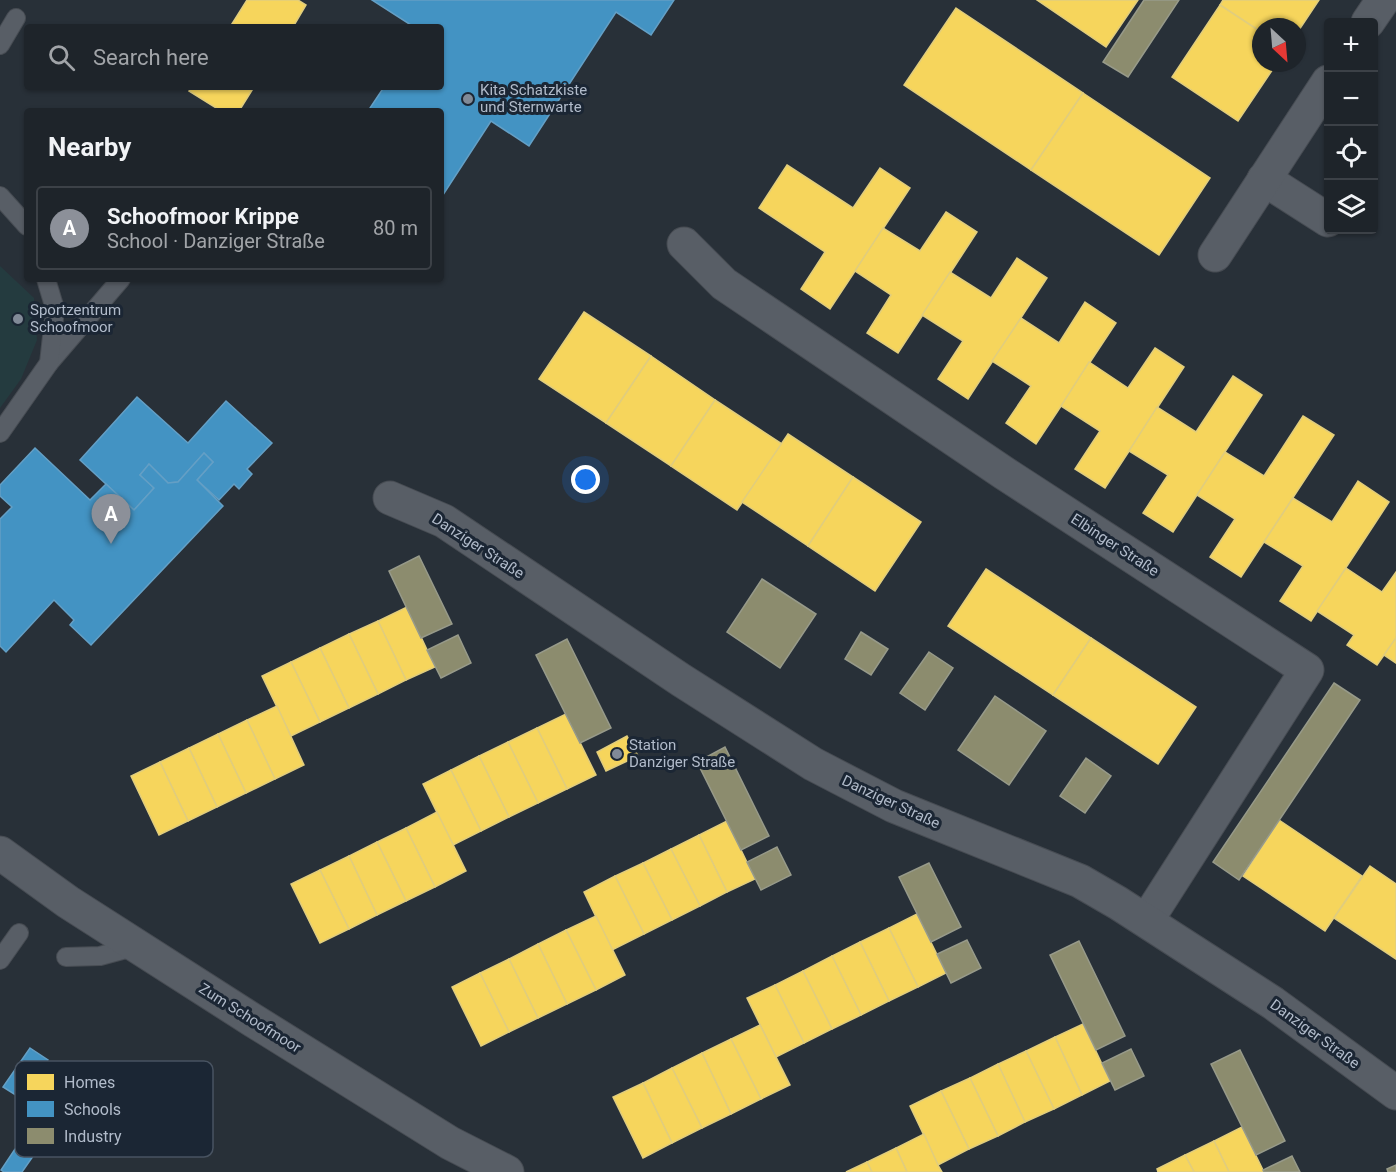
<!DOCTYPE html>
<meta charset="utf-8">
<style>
body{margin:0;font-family:Roboto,sans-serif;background:#2b3036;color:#f1f3f6}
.controls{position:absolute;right:18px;top:18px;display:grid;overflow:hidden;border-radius:6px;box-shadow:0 2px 4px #0004}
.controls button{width:54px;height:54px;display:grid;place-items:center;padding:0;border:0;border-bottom:2px solid #3c4147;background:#1e242a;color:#f1f3f6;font:30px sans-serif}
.compass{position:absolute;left:1252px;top:18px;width:54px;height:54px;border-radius:50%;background:#1e242a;box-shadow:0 2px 4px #0004;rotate:154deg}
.you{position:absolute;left:586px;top:480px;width:21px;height:21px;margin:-15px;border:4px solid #fff;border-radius:50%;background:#1a73e8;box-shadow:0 0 0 9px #1a73e833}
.badge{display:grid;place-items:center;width:39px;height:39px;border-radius:50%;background:#8c9099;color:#fff;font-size:20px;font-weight:700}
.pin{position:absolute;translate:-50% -50px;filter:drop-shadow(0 2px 3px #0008)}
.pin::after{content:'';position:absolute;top:32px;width:21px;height:18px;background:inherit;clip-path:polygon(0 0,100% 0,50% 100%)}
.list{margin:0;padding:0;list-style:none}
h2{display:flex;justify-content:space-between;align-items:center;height:78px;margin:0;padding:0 24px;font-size:26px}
h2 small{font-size:20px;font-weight:400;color:#a1a4a8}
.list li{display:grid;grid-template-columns:39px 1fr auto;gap:18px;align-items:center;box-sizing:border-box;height:84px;margin:0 12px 12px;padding:0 12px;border:2px solid #3c4147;border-radius:6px}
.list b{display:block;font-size:22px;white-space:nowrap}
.list p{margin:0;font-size:20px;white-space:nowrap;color:#a1a4a8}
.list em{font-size:20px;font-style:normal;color:#a1a4a8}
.icon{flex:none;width:33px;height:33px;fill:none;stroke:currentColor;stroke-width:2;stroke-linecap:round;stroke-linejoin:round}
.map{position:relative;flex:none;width:1396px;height:1172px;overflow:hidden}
.search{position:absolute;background:#1e242a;box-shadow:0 2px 4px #0004;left:24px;top:24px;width:420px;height:66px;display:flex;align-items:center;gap:15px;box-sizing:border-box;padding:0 21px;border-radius:6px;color:#a1a4a8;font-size:22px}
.panel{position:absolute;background:#1e242a;box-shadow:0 2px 4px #0004;left:24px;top:108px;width:420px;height:174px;border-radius:6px}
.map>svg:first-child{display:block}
.green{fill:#243b3f}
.homes{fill:#f6d55c;stroke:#e1cd7d;stroke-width:1.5}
.schools{fill:#4393c3;stroke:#649fc5;stroke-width:1.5}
.industry{fill:#8c8c6e;stroke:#979a8a;stroke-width:1.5}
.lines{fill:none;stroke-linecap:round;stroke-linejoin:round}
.lane-casing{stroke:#474c53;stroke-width:20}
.street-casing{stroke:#474c53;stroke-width:35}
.lane{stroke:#585e66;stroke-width:18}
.street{stroke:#585e66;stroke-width:33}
.poi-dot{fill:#818a97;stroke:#1b2634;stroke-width:2}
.labels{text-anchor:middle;stroke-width:6;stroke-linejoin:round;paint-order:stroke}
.poi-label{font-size:15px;fill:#b1bbca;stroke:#1b2634;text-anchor:start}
.street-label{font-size:15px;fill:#b1bbca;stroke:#1b2634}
.key{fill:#1b2634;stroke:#485361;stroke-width:1.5}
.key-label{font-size:16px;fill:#b1bbca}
</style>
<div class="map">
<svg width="1396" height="1172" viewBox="0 0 1396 1172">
<rect width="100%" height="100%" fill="#283038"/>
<path class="green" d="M0,266L34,298L37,340L21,379L0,408Z"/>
<g class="homes">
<path d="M247,0H298L306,5L293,27H230Z"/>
<path d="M1037,0H1138L1106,47Z"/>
<path d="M1223,0H1319L1297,33V27H1261V32L1220,5Z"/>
<path d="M1220,5L1261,32V63H1277L1238,121L1172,77Z"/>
<path d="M956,8L1083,93L1031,170L904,85Z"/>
<path d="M192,87H254L239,111H221L189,91Z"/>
<path d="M1083,93L1210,178L1159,255L1031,170Z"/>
<path d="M787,165L853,208L880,168L910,188L830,309L801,289L825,252L759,208Z"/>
<path d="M946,212L977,232L898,353L867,333L891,295L855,271L883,228L920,251Z"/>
<path d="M1017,258L1047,278L968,399L938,379L963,341L922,315L950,272L991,298Z"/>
<path d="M1085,302L1116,323L1036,444L1006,423L1031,386L992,361L1021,318L1059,343Z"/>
<path d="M584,312L651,356L606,423L539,379Z"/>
<path d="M1155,348L1184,367L1105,488L1075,469L1100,431L1061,406L1089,362L1128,388Z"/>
<path d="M651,356L715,400L671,466L606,423Z"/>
<path d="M1233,376L1262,395L1173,532L1143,513L1168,475L1129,451L1157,407L1196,432Z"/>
<path d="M715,400L782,444L737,510L671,466Z"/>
<path d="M1303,416L1334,435L1241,577L1210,557L1235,519L1197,495L1225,452L1264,476Z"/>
<path d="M788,434L853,477L808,546L742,502Z"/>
<path d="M853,477L921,522L875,591L808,546Z"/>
<path d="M1358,481L1389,502L1311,621L1280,601L1303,566L1264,542L1293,498L1332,522Z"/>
<path d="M1346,568L1382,592L1396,572V638L1377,665L1347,645L1354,635L1317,611Z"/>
<path d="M986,569L1091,638L1053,695L948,626Z"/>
<path d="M407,607L435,667L406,680L378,621Z"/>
<path d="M378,621L406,680L378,694L349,634Z"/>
<path d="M349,634L378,694L349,708L320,648Z"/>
<path d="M1091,638L1196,707L1158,764L1053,695Z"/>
<path d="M1396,638V663L1384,655Z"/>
<path d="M320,648L349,708L320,722L291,662Z"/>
<path d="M291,662L320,722L291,736L262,676Z"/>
<path d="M277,706L304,765L275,779L247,720Z"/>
<path d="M566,714L596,775L567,789L537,728Z"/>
<path d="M247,720L275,779L246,793L218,734Z"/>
<path d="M537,728L567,789L538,803L508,742Z"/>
<path d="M218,734L246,793L217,807L189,748Z"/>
<path d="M627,736L638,756L606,771L597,752Z"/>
<path d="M508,742L538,803L509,817L479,756Z"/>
<path d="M189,748L217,807L188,821L160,762Z"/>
<path d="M479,756L509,817L481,831L451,770Z"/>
<path d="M160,762L188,821L159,835L131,776Z"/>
<path d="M451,770L481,831L453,845L423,784Z"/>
<path d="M437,812L466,871L435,887L406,828Z"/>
<path d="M1279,820L1362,876L1325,931L1243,876Z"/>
<path d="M727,821L755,879L727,892L699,835Z"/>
<path d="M406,828L435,887L406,901L377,842Z"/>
<path d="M699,835L727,892L700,906L671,849Z"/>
<path d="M377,842L406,901L377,915L349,856Z"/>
<path d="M671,849L700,906L672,920L643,863Z"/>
<path d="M349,856L377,915L349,929L320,870Z"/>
<path d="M643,863L672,920L644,934L615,876Z"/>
<path d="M1370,866L1396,884V959L1334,918Z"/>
<path d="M320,870L349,929L320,943L291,884Z"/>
<path d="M615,876L644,934L612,950L584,892Z"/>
<path d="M917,914L946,973L918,987L889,928Z"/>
<path d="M596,916L625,975L596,990L566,930Z"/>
<path d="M889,928L918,987L889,1001L860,942Z"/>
<path d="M566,930L596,990L567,1004L538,944Z"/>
<path d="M860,942L889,1001L861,1015L832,956Z"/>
<path d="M538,944L567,1004L538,1018L509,959Z"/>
<path d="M832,956L861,1015L832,1029L803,971Z"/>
<path d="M509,959L538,1018L509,1032L480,973Z"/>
<path d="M803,971L832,1029L804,1043L775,985Z"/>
<path d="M480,973L509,1032L481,1046L452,987Z"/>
<path d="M775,985L804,1043L776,1057L747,998Z"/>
<path d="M1083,1024L1110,1081L1082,1095L1055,1037Z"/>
<path d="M760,1025L790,1085L761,1099L731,1039Z"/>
<path d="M1055,1037L1082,1095L1054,1109L1026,1051Z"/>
<path d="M731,1039L761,1099L731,1114L702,1053Z"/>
<path d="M1026,1051L1054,1109L1025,1122L998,1064Z"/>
<path d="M702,1053L731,1114L702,1128L672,1068Z"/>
<path d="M998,1064L1025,1122L998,1136L970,1078Z"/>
<path d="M672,1068L702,1128L672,1143L643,1083Z"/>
<path d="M970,1078L998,1136L969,1149L941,1091Z"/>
<path d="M643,1083L672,1143L643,1158L613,1097Z"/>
<path d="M941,1091L969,1149L938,1165L910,1106Z"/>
<path d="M1242,1127L1263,1170L1264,1172H1229L1214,1141Z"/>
<path d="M924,1134L938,1165L942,1172H907L896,1148Z"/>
<path d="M1214,1141L1229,1172H1194L1185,1155Z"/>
<path d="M896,1148L907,1172H872L867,1162Z"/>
<path d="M1185,1155L1194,1172H1158L1157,1169Z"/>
<path d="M867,1162L872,1172H846Z"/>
</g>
<g class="schools">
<path d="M372,0H674L651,35L616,12L529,146L491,121L441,198V111H368L384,87H441V27H414Z"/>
<path d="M137,397L188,443L226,401L272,443L247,469L252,474L239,489L234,484L219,500L197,480L213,462L204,453L178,482L168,483L149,464L140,475L154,488L134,510L80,460Z"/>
<path d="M35,448L90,500L106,484L134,510L154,488L140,475L149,464L168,483L178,482L204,453L213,462L197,480L223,506L91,645L70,625L74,620L54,600L6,652L0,646V519L12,507L0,496V485Z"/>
<path d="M30,1048L48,1060L22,1099L3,1087Z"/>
<path d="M27,1131L43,1142L22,1172H4L1,1170Z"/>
</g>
<g class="industry">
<path d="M1144,0H1179L1128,77L1103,62Z"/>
<path d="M419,556L452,624L421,638L389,571Z"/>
<path d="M762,579L816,614L780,668L727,632Z"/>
<path d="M861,632L888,649L871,675L845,659Z"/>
<path d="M458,635L471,663L441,678L427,650Z"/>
<path d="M567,639L611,728L580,743L536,655Z"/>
<path d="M929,652L953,668L925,710L900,693Z"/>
<path d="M1334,683L1360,700L1239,880L1213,862Z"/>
<path d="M995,696L1046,731L1009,785L958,750Z"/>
<path d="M725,747L769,836L741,850L697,762Z"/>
<path d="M1086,758L1111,776L1085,813L1060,796Z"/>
<path d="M777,847L791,875L761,890L747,862Z"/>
<path d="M929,863L961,927L931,942L899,877Z"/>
<path d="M967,940L981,968L951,983L937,954Z"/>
<path d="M1079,941L1125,1036L1096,1050L1050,955Z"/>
<path d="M1131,1049L1144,1076L1115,1090L1102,1063Z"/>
<path d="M1240,1050L1285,1141L1256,1155L1211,1064Z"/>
<path d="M1292,1156L1300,1172H1264L1263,1170Z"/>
<path d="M1396,1165V1172H1388L1387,1169Z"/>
</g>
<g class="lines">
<g class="lane-casing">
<g id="lane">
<path d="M0,45L16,18"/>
<path d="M0,196L27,226"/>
<path d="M49,363L121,279"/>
<path d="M0,433L49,363L55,309L46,279"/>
<path d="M66,957L100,956L137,946"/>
<path d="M0,960L19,933"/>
</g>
</g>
<g class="street-casing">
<g id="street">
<path d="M1368,22L1383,0"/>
<path d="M1264,179L1328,220"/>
<path d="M684,244L724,284L1004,473L1307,670L1147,920"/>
<path d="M1215,255L1328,82"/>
<path d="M390,498L444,521L681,680L813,764L894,806L1080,881L1118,903L1273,1003L1396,1093"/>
<path d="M0,853L68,902L254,1021L450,1143L507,1172"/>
</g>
</g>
<use href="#lane" class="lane"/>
<use href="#street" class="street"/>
</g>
<g class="poi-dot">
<circle cx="468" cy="99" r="6"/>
<circle cx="18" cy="319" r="6"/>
<circle cx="617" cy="754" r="6"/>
</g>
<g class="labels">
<g class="poi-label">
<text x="480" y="95">Kita Schatzkiste<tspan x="480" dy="17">und Sternwarte</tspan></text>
<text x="30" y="315">Sportzentrum<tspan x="30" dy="17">Schoofmoor</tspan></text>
<text x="629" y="750">Station<tspan x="629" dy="17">Danziger Straße</tspan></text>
</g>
<g class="street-label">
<text transform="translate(1115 545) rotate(33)" y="5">Elbinger Straße</text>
<text transform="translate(478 546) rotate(33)" y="5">Danziger Straße</text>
<text transform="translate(891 802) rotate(25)" y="5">Danziger Straße</text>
<text transform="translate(250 1018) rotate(32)" y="5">Zum Schoofmoor</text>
<text transform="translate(1315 1034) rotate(36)" y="5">Danziger Straße</text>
</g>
</g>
<rect x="15" y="1061" width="198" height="96" rx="9" class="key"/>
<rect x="27" y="1074" width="27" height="16" fill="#f6d55c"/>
<rect x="27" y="1101" width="27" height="16" fill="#4393c3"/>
<rect x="27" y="1128" width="27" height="16" fill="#8c8c6e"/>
<g class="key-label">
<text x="64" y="1088">Homes</text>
<text x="64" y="1115">Schools</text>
<text x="64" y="1142">Industry</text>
</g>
</svg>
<div class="controls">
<button>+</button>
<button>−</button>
<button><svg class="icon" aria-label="locate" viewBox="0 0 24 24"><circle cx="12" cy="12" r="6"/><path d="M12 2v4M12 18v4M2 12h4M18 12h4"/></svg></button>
<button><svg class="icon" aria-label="layers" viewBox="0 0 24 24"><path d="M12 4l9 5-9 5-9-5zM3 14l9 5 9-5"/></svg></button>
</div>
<svg class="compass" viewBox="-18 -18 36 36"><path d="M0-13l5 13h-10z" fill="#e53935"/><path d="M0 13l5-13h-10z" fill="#a1a4a8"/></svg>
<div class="you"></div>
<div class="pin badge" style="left:111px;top:544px">A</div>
<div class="search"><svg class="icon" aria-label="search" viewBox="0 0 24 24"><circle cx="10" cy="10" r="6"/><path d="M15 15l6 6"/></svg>Search here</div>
<section class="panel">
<h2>Nearby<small></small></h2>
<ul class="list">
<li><span class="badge">A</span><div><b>Schoofmoor Krippe</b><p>School · Danziger Straße</p></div><em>80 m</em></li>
</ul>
</section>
</div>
